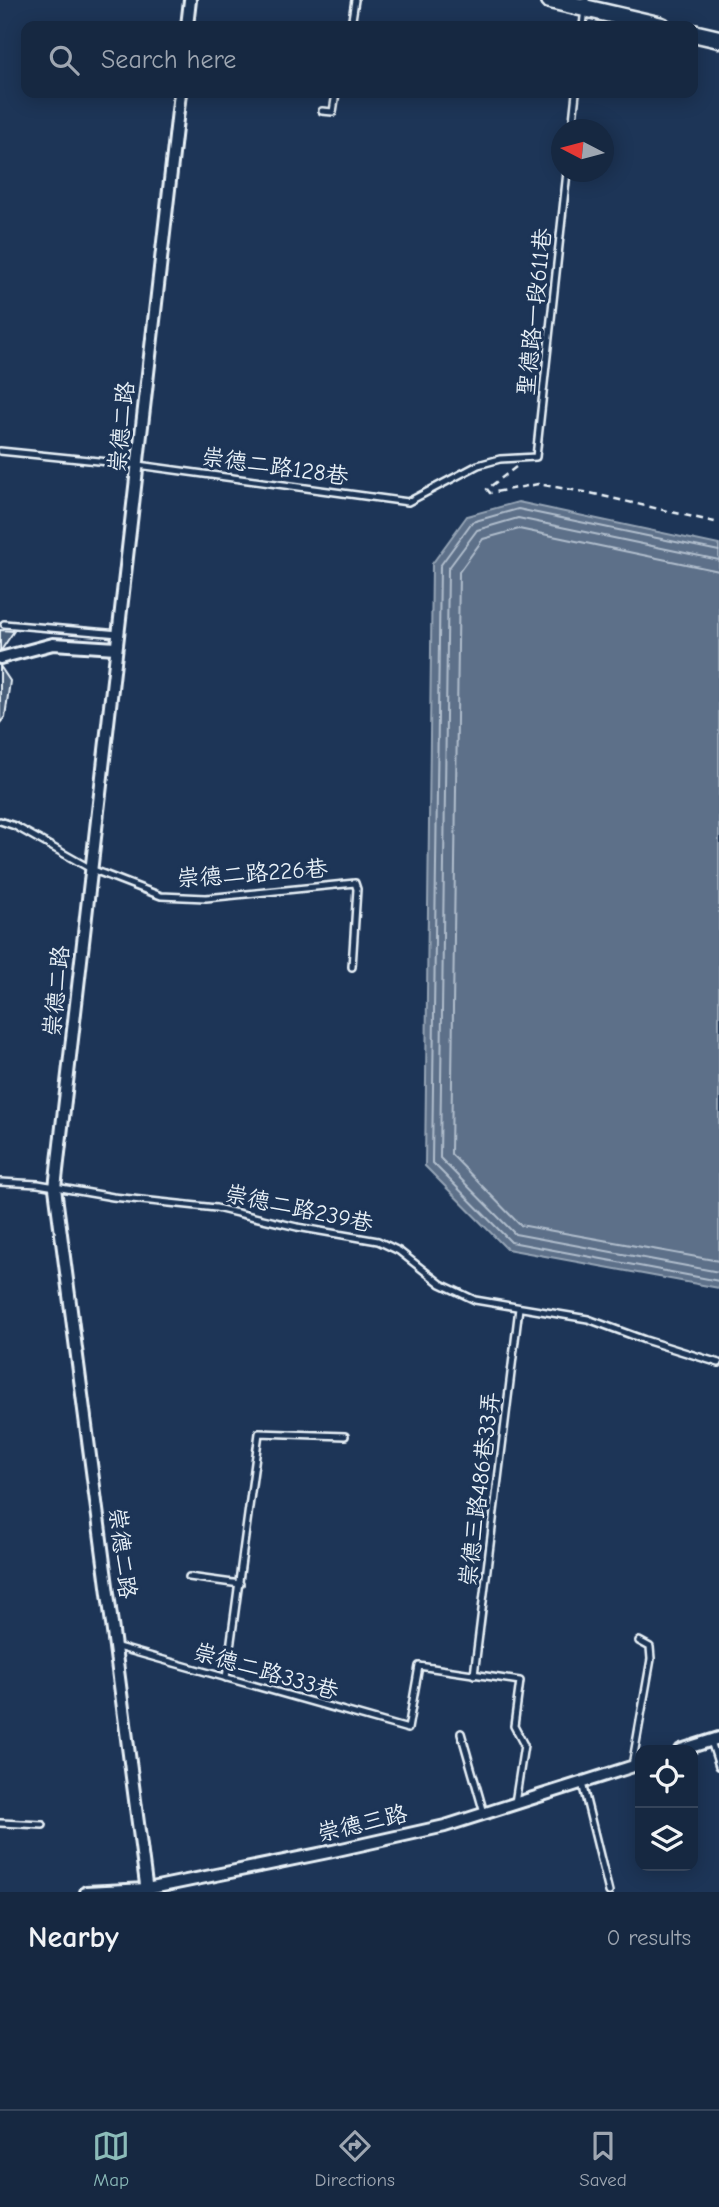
<!DOCTYPE html>
<meta charset="utf-8">
<style>
body{margin:0;font-family:"Comic Neue","LXGW WenKai TC",sans-serif;background:#23344c;color:#f1f3f6}
.controls{position:absolute;right:21px;bottom:21px;display:grid;overflow:hidden;border-radius:14px;box-shadow:0 4px 18px #0003}
.controls button{width:63px;height:63px;display:grid;place-items:center;padding:0;border:0;border-bottom:2px solid #35445a;background:#162841;color:#f1f3f6;font:35px sans-serif}
.compass{position:absolute;left:551px;top:119px;width:63px;height:63px;border-radius:50%;background:#162841;box-shadow:0 4px 18px #0003;rotate:276deg}
.list{margin:0;padding:0;list-style:none}
h2{display:flex;justify-content:space-between;align-items:center;height:91px;margin:0;padding:0 28px;font-size:30px}
h2 small{font-size:23px;font-weight:400;color:#9ea6b1}
.icon{flex:none;width:38px;height:38px;fill:none;stroke:currentColor;stroke-width:2;stroke-linecap:round;stroke-linejoin:round}
.map{position:relative;flex:none;width:719px;height:1892px;overflow:hidden}
.search{position:absolute;background:#162841;box-shadow:0 4px 18px #0003;left:21px;right:21px;top:21px;height:77px;display:flex;align-items:center;gap:18px;box-sizing:border-box;padding:0 24px;border-radius:14px;color:#9ea6b1;font-size:26px}
.sheet{height:217px;background:#162841}
nav{display:flex;justify-content:space-around;align-items:center;box-sizing:border-box;height:98px;border-top:2px solid #35445a;background:#162841;font-size:19px;color:#9ea6b1}
nav a{display:grid;justify-items:center;gap:4px}
nav .on{color:#8bbbb9}
.map>svg:first-child{display:block}
.water{fill:#5d7089;stroke:#95a4b5;stroke-width:2}
.lines{fill:none;stroke-linecap:round;stroke-linejoin:round}
.shore{stroke:#b0bdcc;stroke-width:2}
.building{fill:#495e7a;stroke:#e8f1f8;stroke-width:2}
.lane-casing{stroke:#e8f1f8;stroke-width:10}
.street-casing{stroke:#e8f1f8;stroke-width:16}
.secondary-casing{stroke:#e8f1f8;stroke-width:21}
.path{stroke:#e8f1f8;stroke-width:2.5;stroke-dasharray:7 5;stroke-linecap:butt}
.lane{stroke:#1d3557;stroke-width:5}
.street{stroke:#1d3557;stroke-width:10}
.secondary{stroke:#1d3557;stroke-width:16}
.labels{text-anchor:middle;stroke-width:6;stroke-linejoin:round;paint-order:stroke}
.street-label{font-size:23px;fill:#e8f1f8;stroke:#1d3557}
</style>
<div class="map">
<svg width="719" height="1892" viewBox="0 0 719 1892">
<rect width="100%" height="100%" fill="#1d3557"/>
<filter id="ink" filterUnits="userSpaceOnUse"><feTurbulence type="fractalNoise" baseFrequency=".0143" numOctaves="2"/><feDisplacementMap in="SourceGraphic" scale="14" xChannelSelector="R" yChannelSelector="G"/><feConvolveMatrix kernelMatrix="1 2 1 2 8 2 1 2 1" color-interpolation-filters="sRGB"/></filter>
<g filter="url(#ink)">
<path class="water" d="M518,502L719,545V1288L507,1249L425,1166L432,564L467,516Z"/>
<g class="lines">
<g class="shore">
<path d="M719,551L518,509L472,522L440,566L432,1162L511,1242L719,1281"/>
<path d="M719,560L518,518L477,530L448,569L440,1158L515,1234L719,1272"/>
<path d="M719,571L519,529L483,539L459,572L451,1154L520,1225L719,1261"/>
</g>
</g>
<g class="building">
<path d="M0,630L14,631L0,652Z"/>
<path d="M0,666L10,681L5,717L0,723Z"/>
</g>
<g class="lines">
<g class="lane-casing">
<g id="lane">
<path d="M351,26L355,0"/>
<path d="M583,26L586,0"/>
<path d="M322,111L333,112L336,93"/>
<path d="M572,130L576,93"/>
<path d="M0,451L138,465L408,502L478,465L500,459L536,457L567,172"/>
<path d="M4,624L119,634"/>
<path d="M0,821L15,826L91,869L161,896L206,898L355,883L357,889L352,967"/>
<path d="M0,1182L38,1184L113,1197L216,1208L297,1227L378,1241L399,1251L441,1284L475,1300L588,1319L645,1340L719,1363"/>
<path d="M189,1577L240,1584"/>
<path d="M114,1646L408,1729L419,1666L520,1681L514,1726L524,1745L515,1803"/>
<path d="M474,1675L519,1308"/>
<path d="M226,1678L259,1433L345,1436"/>
<path d="M461,1733L484,1813"/>
<path d="M711,1741L719,1766"/>
<path d="M632,1766L651,1659L650,1647L639,1641"/>
<path d="M582,1783L609,1892"/>
<path d="M0,1823L43,1825"/>
</g>
</g>
<g class="street-casing">
<g id="street">
<path d="M187,26L190,0"/>
<path d="M0,658L53,644L116,648"/>
<path d="M681,1750L719,1738"/>
<path d="M86,1892L147,1889L333,1851L445,1826L640,1764"/>
<path d="M147,1892L55,1188L180,93"/>
</g>
</g>
<g class="secondary-casing">
<g id="secondary">
<path d="M550,0L662,26"/>
<path d="M693,33L719,39"/>
</g>
</g>
<path class="path" d="M516,467L487,489L490,493L538,484L590,493L719,523"/>
<use href="#lane" class="lane"/>
<use href="#street" class="street"/>
<use href="#secondary" class="secondary"/>
</g>
</g>
<g class="labels">
<g class="street-label">
<text transform="translate(534 312) rotate(-84)" y="8">聖德路一段611巷</text>
<text transform="translate(121 427) rotate(-84)" y="8">崇德二路</text>
<text transform="translate(275 466) rotate(8)" y="8">崇德二路128巷</text>
<text transform="translate(252 873) rotate(-4)" y="8">崇德二路226巷</text>
<text transform="translate(56 991) rotate(-84)" y="8">崇德二路</text>
<text transform="translate(299 1208) rotate(12)" y="8">崇德二路239巷</text>
<text transform="translate(479 1489) rotate(-83)" y="8">崇德三路486巷33弄</text>
<text transform="translate(123 1553) rotate(83)" y="8">崇德二路</text>
<text transform="translate(266 1671) rotate(16)" y="8">崇德二路333巷</text>
<text transform="translate(362 1823) rotate(-13)" y="8">崇德三路</text>
</g>
</g>
</svg>
<div class="controls">
<button><svg class="icon" aria-label="locate" viewBox="0 0 24 24"><circle cx="12" cy="12" r="6"/><path d="M12 2v4M12 18v4M2 12h4M18 12h4"/></svg></button>
<button><svg class="icon" aria-label="layers" viewBox="0 0 24 24"><path d="M12 4l9 5-9 5-9-5zM3 14l9 5 9-5"/></svg></button>
</div>
<svg class="compass" viewBox="-18 -18 36 36"><path d="M0-13l5 13h-10z" fill="#e53935"/><path d="M0 13l5-13h-10z" fill="#9ea6b1"/></svg>
<div class="search"><svg class="icon" aria-label="search" viewBox="0 0 24 24"><circle cx="10" cy="10" r="6"/><path d="M15 15l6 6"/></svg>Search here</div>
</div>
<section class="sheet">
<h2>Nearby<small>0 results</small></h2>
<ul class="list">
</ul>
</section>
<nav>
<a class="on"><svg class="icon" aria-label="map" viewBox="0 0 24 24"><path d="M3 6l6-2 6 2 6-2v14l-6 2-6-2-6 2zM9 4v14M15 6v14"/></svg>Map</a>
<a><svg class="icon" aria-label="directions" viewBox="0 0 24 24"><path d="M12 3l9 9-9 9-9-9zM9 14v-3h6M13 9l2 2-2 2"/></svg>Directions</a>
<a><svg class="icon" aria-label="saved" viewBox="0 0 24 24"><path d="M7 4h10v16l-5-4-5 4z"/></svg>Saved</a>
</nav>
